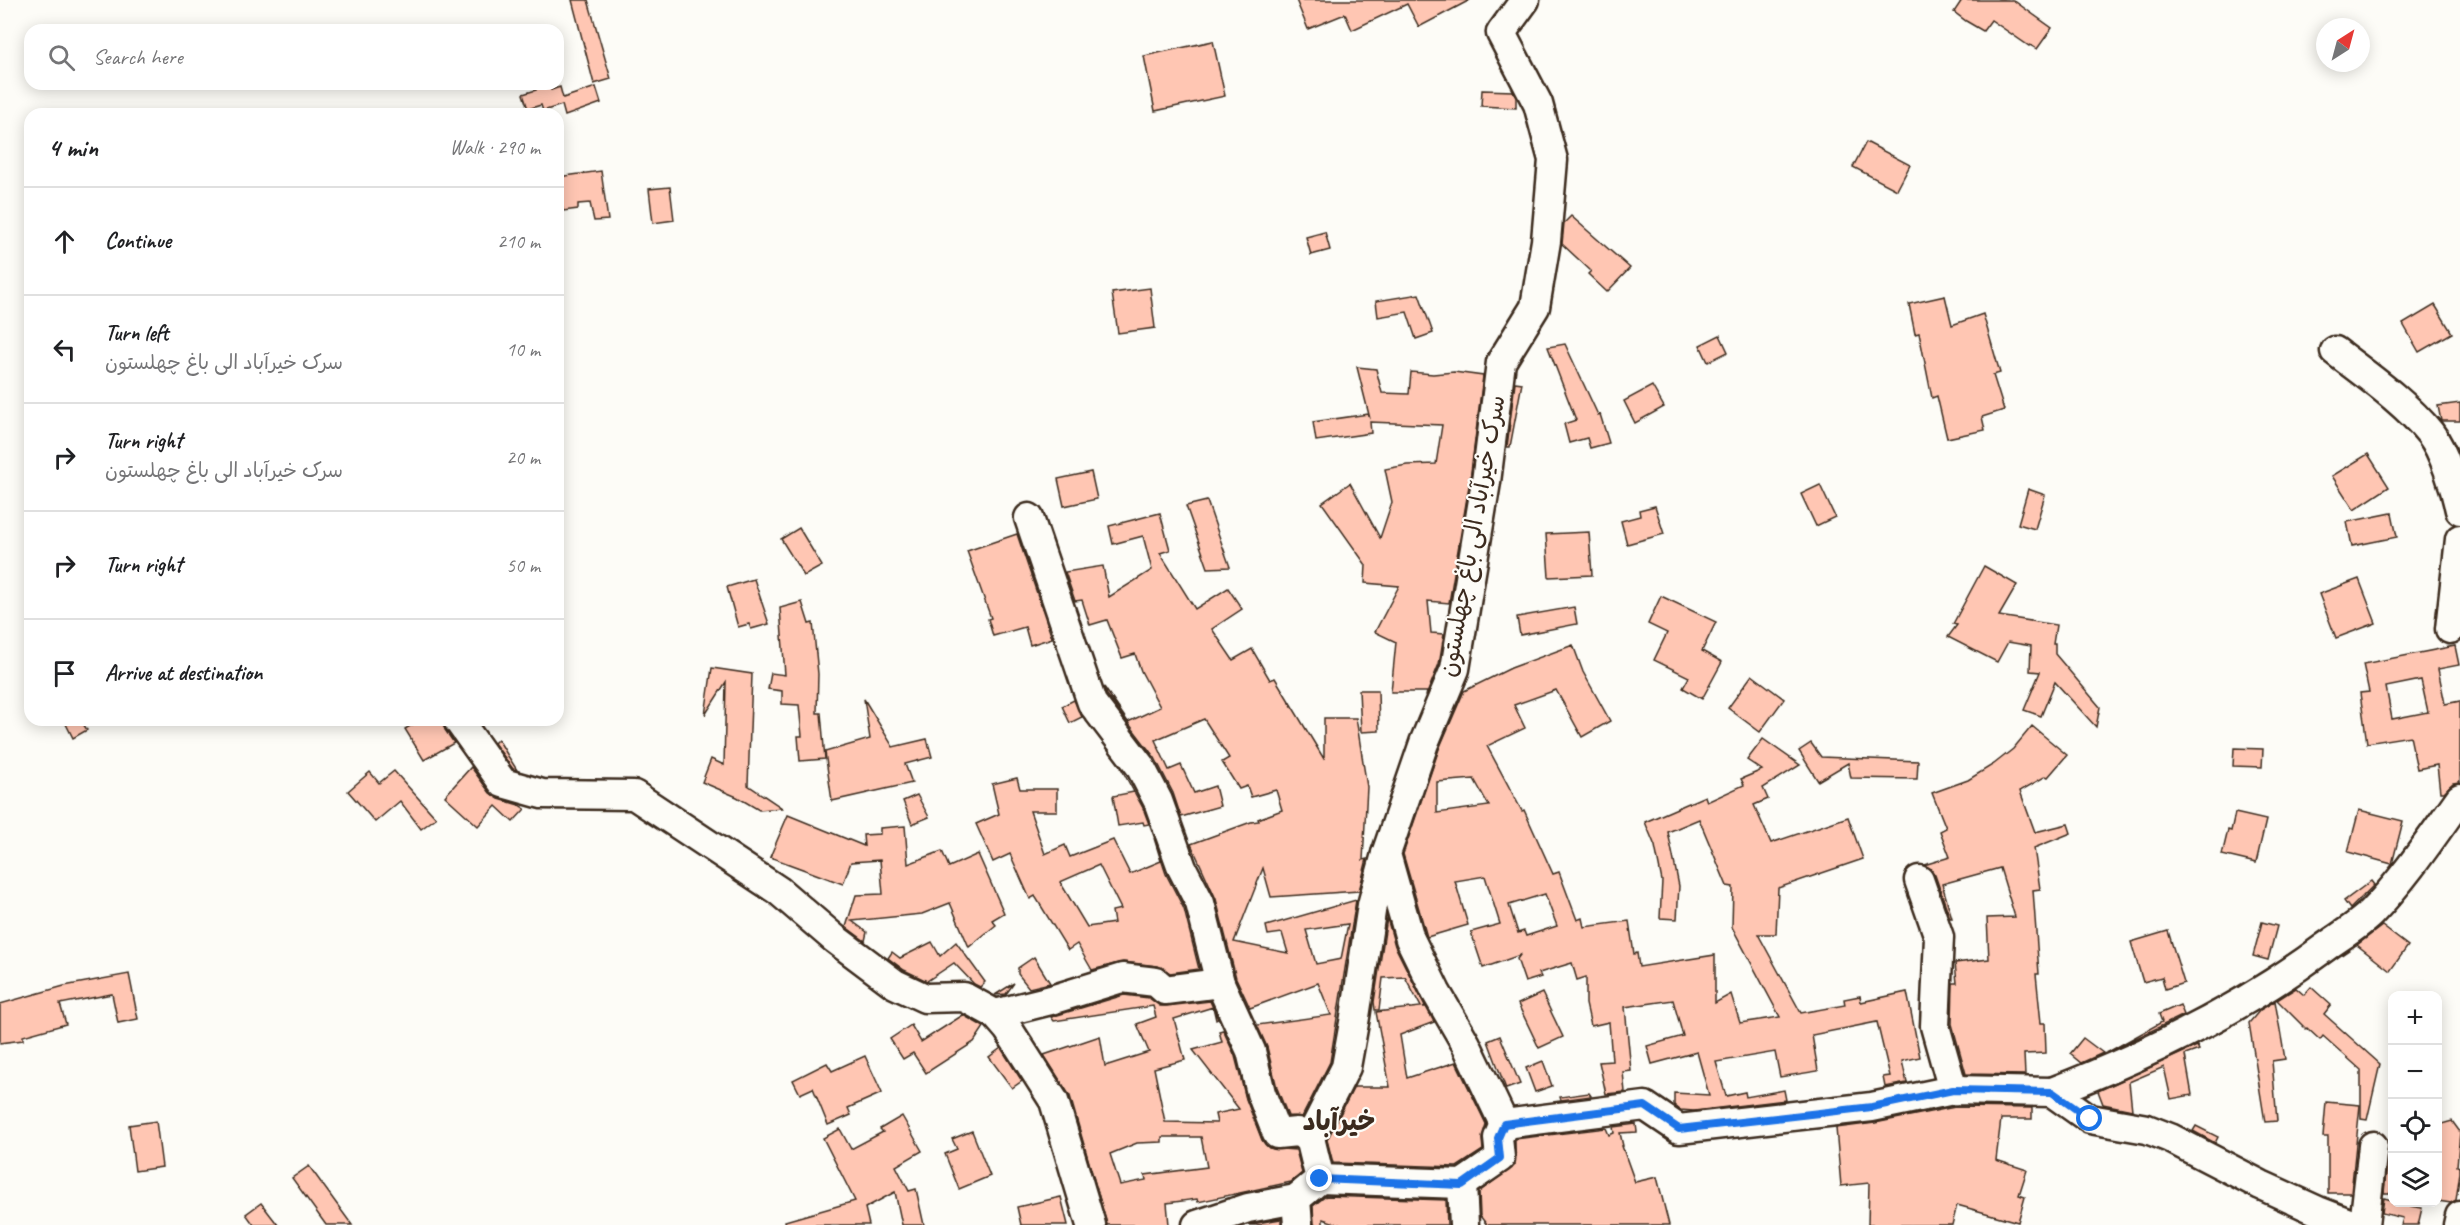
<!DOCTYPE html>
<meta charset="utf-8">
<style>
body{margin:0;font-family:Caveat,"Playpen Sans Arabic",sans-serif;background:#f2f2f2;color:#202124}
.controls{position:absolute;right:18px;bottom:18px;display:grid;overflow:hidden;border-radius:12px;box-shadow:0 3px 15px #0003}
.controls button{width:54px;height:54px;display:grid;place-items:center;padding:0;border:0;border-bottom:2px solid #e0e0e0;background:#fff;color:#202124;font:30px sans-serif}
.compass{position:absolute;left:2316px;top:18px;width:54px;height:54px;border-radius:50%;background:#fff;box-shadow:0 3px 15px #0003;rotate:36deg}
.stop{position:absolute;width:18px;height:18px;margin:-14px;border:4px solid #1a73e8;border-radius:50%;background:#fff}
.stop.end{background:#1a73e8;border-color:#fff;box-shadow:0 2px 6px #0008}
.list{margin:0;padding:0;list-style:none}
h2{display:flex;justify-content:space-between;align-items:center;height:78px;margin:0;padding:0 24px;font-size:26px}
h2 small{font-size:20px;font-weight:400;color:#757577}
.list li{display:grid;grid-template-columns:39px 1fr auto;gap:18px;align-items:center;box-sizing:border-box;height:108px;padding:0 24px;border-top:2px solid #e0e0e0}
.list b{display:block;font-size:22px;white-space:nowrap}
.list p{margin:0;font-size:20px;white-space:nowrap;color:#757577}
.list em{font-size:20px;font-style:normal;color:#757577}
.icon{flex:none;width:33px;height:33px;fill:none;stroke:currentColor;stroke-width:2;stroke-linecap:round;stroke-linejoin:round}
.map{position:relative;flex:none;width:2460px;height:1225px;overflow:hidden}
.search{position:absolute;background:#fff;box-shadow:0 3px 15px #0003;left:24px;top:24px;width:540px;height:66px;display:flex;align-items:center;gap:15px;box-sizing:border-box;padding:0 21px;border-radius:18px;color:#757577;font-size:22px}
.panel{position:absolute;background:#fff;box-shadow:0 3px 15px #0003;left:24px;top:108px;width:540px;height:618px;border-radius:18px}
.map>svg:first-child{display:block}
.building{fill:#ffc6b3;stroke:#3b2a1e;stroke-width:1.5;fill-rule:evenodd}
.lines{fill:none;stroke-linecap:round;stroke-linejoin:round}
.minor-casing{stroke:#3b2a1e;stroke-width:33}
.minor{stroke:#fdfcf7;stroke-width:28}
.route{stroke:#1a73e8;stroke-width:8}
.labels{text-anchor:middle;stroke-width:4.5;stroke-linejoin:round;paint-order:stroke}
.street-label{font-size:24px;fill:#3b2a1e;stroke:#fdfcf7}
.quarter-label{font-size:27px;font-weight:bold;fill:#3b2a1e;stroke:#fdfcf7}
</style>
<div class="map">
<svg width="2460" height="1225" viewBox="0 0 2460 1225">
<rect width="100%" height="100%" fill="#fdfcf7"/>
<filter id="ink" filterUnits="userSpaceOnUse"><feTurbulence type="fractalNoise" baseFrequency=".0167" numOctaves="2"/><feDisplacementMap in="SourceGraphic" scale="12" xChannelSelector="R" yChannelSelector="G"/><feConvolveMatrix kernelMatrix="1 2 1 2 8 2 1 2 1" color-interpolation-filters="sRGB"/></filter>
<g filter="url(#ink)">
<g class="building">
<path d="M572,0H588L611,79L594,84Z"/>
<path d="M1296,0H1470L1419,27L1407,4L1352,30L1345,14L1308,29Z"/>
<path d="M1962,0H2013L2052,28L2037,49L2030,45L2029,46L1991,20L1983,31L1966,21L1954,12Z"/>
<path d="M1213,41L1225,96L1155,111L1144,56Z"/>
<path d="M534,84H548L551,90L560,87L563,98L596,87L601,103L565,116L562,105L543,111L541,105L528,109L523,94L536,90Z"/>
<path d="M1482,90L1513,91L1516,98V108L1481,106Z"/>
<path d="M1866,142L1910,165L1897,190L1853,167Z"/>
<path d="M601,171L608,220L594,221L590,203L578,204V209L563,211L560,193H558V177Z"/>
<path d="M670,187L674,220L653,223L649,189Z"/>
<path d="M1571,216L1630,268L1607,292L1588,274L1591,271L1562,244L1564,223Z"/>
<path d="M1325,232L1330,250L1311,255L1306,237Z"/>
<path d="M1150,288L1155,328L1118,333L1112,293Z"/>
<path d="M1419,294L1433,333L1416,339L1407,312L1378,317L1376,301Z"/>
<path d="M1945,296L1952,325L1983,314L2000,373L1993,375L2004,410L1982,417L1985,430L1947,438L1937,396L1932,398L1919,333L1915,334L1909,304Z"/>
<path d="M2435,305L2452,333L2419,352L2403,324Z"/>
<path d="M1720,335L1728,352L1708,362L1700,345Z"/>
<path d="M1565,344L1598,415L1600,414L1609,443L1590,448L1587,438L1569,443L1564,424L1576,420L1548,347Z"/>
<path d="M1357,367L1376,369L1382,393L1409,394L1411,372L1433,374L1454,372L1483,376L1470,480L1449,603L1428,601L1431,633L1444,634L1439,664L1426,696L1427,692H1391L1396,642L1375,632L1399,586L1365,583L1366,565L1322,503L1350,483L1380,538L1392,502L1385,469L1407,465L1436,464L1442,425L1370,422L1371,433L1316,441L1313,422L1368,414L1370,419Z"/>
<path d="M1515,382L1522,383L1510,447H1507Z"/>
<path d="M1652,386L1664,407L1635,423L1624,401Z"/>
<path d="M2460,403V421H2441L2438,406Z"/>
<path d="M2368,454L2389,487L2354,510L2332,476Z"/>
<path d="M1091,472L1097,499L1064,506L1058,479Z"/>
<path d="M1820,485L1835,517L1816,526L1801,494Z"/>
<path d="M2028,489L2045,495L2035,529L2018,524Z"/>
<path d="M1207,501L1218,533L1230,567L1208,568L1186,506Z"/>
<path d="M1655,506L1664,534L1627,544L1621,521L1640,516L1639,510Z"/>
<path d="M1160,513L1170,550L1160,553L1195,609L1228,588L1242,609L1212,629L1233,660L1252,649L1270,680L1275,678L1324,759V718H1356L1367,787L1363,860L1367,859L1359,891L1271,897L1263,868L1234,942L1288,953L1282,933L1268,935L1266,926L1356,900L1330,1062L1302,1117L1288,1116L1277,1088L1267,1047L1257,1025L1331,1015L1318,983L1250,1008L1236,978L1216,899L1191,844L1251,822L1259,821L1258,819L1282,810L1276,790L1251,797L1247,786L1239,789L1222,762L1229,758L1204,719L1155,740L1169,770L1181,765L1194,793L1215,786L1220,806L1181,817L1173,793L1155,758L1107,695L1104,687L1128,722L1160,707L1141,671L1135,654L1122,658L1107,620L1090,625L1082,600L1075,601L1065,572L1103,566L1109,597L1152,570L1143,536L1113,544L1109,526ZM1348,924L1341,959L1316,964L1306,930Z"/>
<path d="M2392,513L2397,537L2352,546L2347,522Z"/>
<path d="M799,528L822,566L804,576L781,539Z"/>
<path d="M1589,532L1592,575L1549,577L1546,534Z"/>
<path d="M1017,534L1052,638L1030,645L1025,627L993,636L988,619L991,618L967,551Z"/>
<path d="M1984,566L2017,585L1999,616L2056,625L2053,644H2055V654L2100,707L2096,727L2055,682L2041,716L2024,710L2040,672L2030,671L2031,646L2008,642L1997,662L1948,637L1957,625L1953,624Z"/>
<path d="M754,579L769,624L751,629L749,624L738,627L727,587Z"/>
<path d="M2359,579L2376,623L2336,638L2319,594Z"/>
<path d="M1661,596L1716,622L1702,651L1722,662L1702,699L1683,688L1689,677L1654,660L1667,633L1648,624Z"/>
<path d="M802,602L809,624L813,623L818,674L817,713H821L825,759L800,761L798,736H802L799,705L782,704V691L768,689L771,673L785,675L780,608Z"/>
<path d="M1574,607L1577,624L1520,635L1517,617Z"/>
<path d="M1573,645L1583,672L1610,721L1582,737L1556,690L1514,705L1525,728L1487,746L1522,811L1524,810L1553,874L1559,872L1577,920L1582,918L1584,927L1629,921L1634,954L1637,953L1639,967L1715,955V1003L1731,994L1740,1023L1780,1017L1732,927L1733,887L1727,886L1699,819L1668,832L1679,886L1677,919L1660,918L1662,881L1655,846L1645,822L1705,796L1707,802L1744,785L1741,779L1762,770L1747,760L1763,739L1800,765L1763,788L1768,799L1754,805L1771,843L1848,817L1863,859L1778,888L1776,934H1758L1801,1013L1845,1005L1844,999L1860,996L1861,1002L1907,992L1920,1057L1902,1061L1907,1083L1885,1087L1883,1077L1890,1076L1877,1022L1812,1035L1818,1071L1780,1077L1775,1052L1716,1062L1726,1096L1745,1092L1746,1097L1784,1090L1786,1100L1694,1111L1680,1110L1674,1105V1093L1709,1095L1697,1052L1652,1064L1647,1046L1683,1036L1673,1000L1625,1007L1631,1071L1623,1072L1625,1092L1606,1094L1599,1062L1612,1061L1609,1022L1591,1026L1586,1004V977L1577,980L1572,963L1539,973L1541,977L1525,982L1517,959L1520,955L1483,968L1471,932L1500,924L1485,876L1455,881L1468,925L1427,937L1403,854L1439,749L1464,691L1511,668ZM1474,779L1489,806L1437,813V782ZM1545,894L1557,926L1526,936L1524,931L1518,933L1509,905Z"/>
<path d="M2455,646L2459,665L2438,669L2445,704L2460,701V782L2453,783L2444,792H2440L2437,765L2417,769L2410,736L2367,743L2360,693L2369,692L2363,664ZM2421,680L2428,712L2392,719L2386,687Z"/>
<path d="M712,668L752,674L748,785L782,808L759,810L737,797L702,782L711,759L724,765L726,682L705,715Z"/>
<path d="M1752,675L1784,699L1760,732L1728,708Z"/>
<path d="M1359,690H1378L1379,731L1361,732Z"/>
<path d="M864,699L893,747L927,739L932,757L905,764L912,783L832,801L825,752L870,739Z"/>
<path d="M1074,700L1082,717L1070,723L1062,706Z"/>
<path d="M64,720H81L87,730L73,738Z"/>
<path d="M420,720H442L445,730L454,743L424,760L405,729Z"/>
<path d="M2032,726L2067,755L2048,777L2046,776L2020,791L2035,832L2068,824L2071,833L2034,848L2040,889L2033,890L2039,974H2036L2041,1023H2045L2046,1053L2024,1054L2025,1075L1966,1074L1952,1024L1953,983H1957L1955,963L1989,959L1987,918L2015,917L2000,868L1942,884L1952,918H1950L1935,875L1930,868L1924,865L1950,857L1940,831L1946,828L1932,793L1968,780L1994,764L2013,749Z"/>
<path d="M498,739L508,756L517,770L513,769L494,743Z"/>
<path d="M1811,743L1821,757L1918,761L1917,779L1851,778L1848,763L1818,781L1799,751Z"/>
<path d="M2234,748L2263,749L2262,767L2233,766Z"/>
<path d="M471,767L490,793L499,799L519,805L525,809L513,822L496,806L478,826L445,796Z"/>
<path d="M1121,768L1143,808L1149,824L1144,825L1143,822L1118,826L1113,796L1134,792Z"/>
<path d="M394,771L436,818L421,829L400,801L375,822L348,791L370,772L379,783Z"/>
<path d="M1017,778L1020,789H1057V811H1030L1045,854L1065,845L1070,857L1113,840L1130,874L1161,861L1154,838L1166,874L1184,909L1199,969L1170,973L1158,966L1123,962L1092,970L1077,944L1068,950L1035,896L1030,899L1010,854L993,862L976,824L999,814L992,784ZM1099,865L1121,909L1112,911L1114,923L1087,927L1060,882Z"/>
<path d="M917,795L929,817L912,824L903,801Z"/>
<path d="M2359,810L2403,821L2392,864L2348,852Z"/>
<path d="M2235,813L2266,820L2256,863L2222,855L2228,830L2231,831Z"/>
<path d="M788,815L864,846L863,835L880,834V828L905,826L908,864L942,851L949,867L978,854L1004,913L992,920L996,925L969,947L950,903L922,914L852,921L867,932L865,941L846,927L856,895L883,894L880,860L851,862L843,884L770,857Z"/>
<path d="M2371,881L2374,885L2350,909L2344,901Z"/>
<path d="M1387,918L1395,946L1425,1006L1423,1007H1426L1434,1022L1400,1035L1407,1078L1456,1062L1486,1124L1482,1139L1483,1150L1457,1167L1333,1163L1327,1140L1354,1087H1390L1376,1012L1421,1007L1405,977L1383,978L1379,1010H1375L1374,1002Z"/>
<path d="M2262,922L2277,926L2268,960L2253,956Z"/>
<path d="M2382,926L2408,946L2390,971L2357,945Z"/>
<path d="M2168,931L2184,983L2165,989L2162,977L2143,982L2131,942Z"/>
<path d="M932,942L940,956L956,942L985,982L980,987L974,984L954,963L927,981L904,970L888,958L892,952L900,958Z"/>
<path d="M1034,957L1050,983L1029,988L1018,974V968Z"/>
<path d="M129,974L138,1019L118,1023L112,994L60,1004L66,1024L23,1036V1040L0,1043V1004L64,986Z"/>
<path d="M1014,983L1006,994L995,995Z"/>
<path d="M2311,987L2331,1005L2324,1014L2380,1064L2367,1120L2361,1119V1070L2323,1036L2320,1040L2307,1028L2306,1029L2277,1000L2296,988L2304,995Z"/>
<path d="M1542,993L1563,1037L1539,1048L1518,1004Z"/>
<path d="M1124,995L1149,998L1160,1006H1167L1210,1001L1218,1019L1216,1020L1213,1007L1174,1019L1185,1060L1154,1068L1165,1122L1217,1123L1215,1114L1239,1109L1193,1050L1222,1042L1219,1031L1223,1030L1235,1056L1246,1099L1262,1140L1269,1148L1296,1150L1302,1173L1291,1182L1198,1202L1197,1199L1167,1203L1169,1225H1107L1070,1096L1044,1055L1100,1036L1105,1066L1149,1052L1137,1024L1156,1017L1153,1006L1054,1021L1051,1017ZM1162,1137H1201L1207,1167L1145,1175L1146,1180L1120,1185L1110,1154L1137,1143L1162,1142Z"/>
<path d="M2275,1001L2285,1059L2272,1061L2277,1121L2265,1122L2249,1023L2260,1010Z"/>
<path d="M2180,1005L2184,1015L2110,1051L2162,1022L2159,1014Z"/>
<path d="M963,1015L984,1027L974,1042L926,1073L913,1053L903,1059L890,1039L911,1025L921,1042Z"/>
<path d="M1500,1036L1520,1084L1506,1089L1488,1041Z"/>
<path d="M2083,1038L2103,1053L2081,1063L2070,1054Z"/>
<path d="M2197,1046L2199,1050L2185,1055L2192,1095L2171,1099L2164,1067L2129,1082L2132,1110L2103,1104L2098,1091Z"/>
<path d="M1001,1048L1022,1081L1012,1088L989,1057Z"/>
<path d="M865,1056L882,1093L848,1108L851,1115L828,1125L813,1088L800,1094L793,1080L827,1063L832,1071Z"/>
<path d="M1543,1061L1552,1086L1535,1092L1526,1068Z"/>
<path d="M1589,1093L1591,1096L1561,1100L1560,1097Z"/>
<path d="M2326,1102L2360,1105L2351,1193H2328V1137H2323Z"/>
<path d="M1955,1107L2032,1108V1119H2001L1996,1160L2027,1170L2019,1195L2025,1197L2018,1222L1957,1205L1952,1225H1868L1869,1183L1841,1186L1836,1128L1875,1123Z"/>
<path d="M902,1116L922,1151L896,1166L909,1191L916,1189L924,1225H902L895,1192L865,1208L869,1225H786L785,1221L855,1201L823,1138L840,1129L851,1149L883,1132L880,1129Z"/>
<path d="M156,1121L162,1167L135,1171L129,1125Z"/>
<path d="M2452,1121L2460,1132L2457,1166L2460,1167V1172L2456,1200L2451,1203L2438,1201L2440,1140L2438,1138V1125Z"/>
<path d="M1636,1124L1637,1132L1620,1133L1623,1146H1622L1635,1182L1657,1177L1669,1225H1487L1480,1216L1479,1192L1515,1165V1139L1606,1128L1609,1135L1614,1133L1613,1127Z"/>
<path d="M2196,1126L2218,1137L2215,1143L2193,1131Z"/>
<path d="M972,1131L990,1176L959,1189L945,1154L957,1149L952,1139Z"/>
<path d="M2389,1143H2392V1193H2384Z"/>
<path d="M309,1166L352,1225H326L292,1178Z"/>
<path d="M1326,1196L1446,1200L1447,1225H1341L1323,1219V1225H1314L1313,1206Z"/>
<path d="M1061,1197L1068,1225H1021L1017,1207Z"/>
<path d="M2384,1198L2392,1200V1203L2422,1208L2418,1225H2401L2403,1218L2382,1213Z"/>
<path d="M261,1203L278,1225H254L246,1214Z"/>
<path d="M1281,1219V1225H1249L1252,1224Z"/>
</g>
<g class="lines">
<g class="minor-casing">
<g id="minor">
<path d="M2335,351C2367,376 2404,401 2430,433C2444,451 2455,488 2460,510"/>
<path d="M1029,518L1092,703L1140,766L1158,801L1182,868L1200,903L1220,983L1251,1051L1261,1093L1277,1134L1297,1132L1310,1138"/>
<path d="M2450,629L2460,539"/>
<path d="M458,720L503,783L542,794L634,795L779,891L835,939L895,984L925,998L964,997L995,1014L1008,1029L1054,1101L1091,1225"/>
<path d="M1919,880L1939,937L1935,1026L1953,1090"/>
<path d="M995,1014L1051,1000L1122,978L1156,982L1165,990L1220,983"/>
<path d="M2052,1092C2148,1055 2241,1010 2324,948C2339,937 2358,926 2371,913C2405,878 2432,837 2460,798"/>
<path d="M1504,1124L1645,1106L1679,1129L1872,1107L1953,1090L2052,1092L2090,1119L2147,1129L2170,1138L2261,1185L2318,1211L2354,1225"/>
<path d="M1320,1179L1462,1184"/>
<path d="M1197,1225L1248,1208L1296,1199"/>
<path d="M1298,1225L1296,1199L1320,1179L1310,1138L1346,1067L1355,1017L1372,905L1386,854"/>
<path d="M1464,1225L1462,1184L1500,1158L1498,1138L1504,1124L1466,1044L1436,992L1410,939L1386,854L1424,743L1455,669L1486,482L1501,362L1535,307L1546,241L1553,160L1538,104L1501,33L1525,0"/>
<path d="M2364,1225L2373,1146"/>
<path d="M2458,1225L2460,1216"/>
</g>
</g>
<use href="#minor" class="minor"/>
</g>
</g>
<g class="lines" filter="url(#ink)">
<path class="route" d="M1320,1179L1462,1185L1500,1158L1498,1138L1504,1124L1645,1106L1679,1129L1872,1107L1953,1090L2052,1092L2090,1119"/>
</g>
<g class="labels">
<g class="street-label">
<text transform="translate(1472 536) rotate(-80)" y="8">سرک خیرآباد الی باغ چهلستون</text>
</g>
<g class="quarter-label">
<text x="1339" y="1130">خیرآباد</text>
</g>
</g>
</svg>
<div class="controls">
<button>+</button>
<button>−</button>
<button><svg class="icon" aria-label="locate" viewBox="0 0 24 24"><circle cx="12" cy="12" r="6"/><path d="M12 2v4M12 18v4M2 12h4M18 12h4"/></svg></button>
<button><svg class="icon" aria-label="layers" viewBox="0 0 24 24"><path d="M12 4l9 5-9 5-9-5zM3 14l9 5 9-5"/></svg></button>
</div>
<svg class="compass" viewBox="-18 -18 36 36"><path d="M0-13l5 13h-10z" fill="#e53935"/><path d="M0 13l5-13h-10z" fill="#757577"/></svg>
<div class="stop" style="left:2090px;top:1119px"></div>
<div class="stop end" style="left:1320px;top:1179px"></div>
<div class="search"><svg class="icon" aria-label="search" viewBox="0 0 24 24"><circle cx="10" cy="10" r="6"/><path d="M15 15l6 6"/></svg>Search here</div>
<section class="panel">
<h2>4 min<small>Walk · 290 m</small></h2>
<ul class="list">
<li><svg class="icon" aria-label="ahead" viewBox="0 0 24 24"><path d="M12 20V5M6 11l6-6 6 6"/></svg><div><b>Continue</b></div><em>210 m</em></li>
<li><svg class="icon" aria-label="left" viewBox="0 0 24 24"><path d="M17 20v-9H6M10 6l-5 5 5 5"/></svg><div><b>Turn left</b><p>سرک خیرآباد الی باغ چهلستون</p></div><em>10 m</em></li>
<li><svg class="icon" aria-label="right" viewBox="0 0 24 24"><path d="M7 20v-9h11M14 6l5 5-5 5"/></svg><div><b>Turn right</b><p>سرک خیرآباد الی باغ چهلستون</p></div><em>20 m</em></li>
<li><svg class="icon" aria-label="right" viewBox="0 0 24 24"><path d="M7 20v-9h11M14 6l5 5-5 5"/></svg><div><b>Turn right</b></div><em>50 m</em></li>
<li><svg class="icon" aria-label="arrive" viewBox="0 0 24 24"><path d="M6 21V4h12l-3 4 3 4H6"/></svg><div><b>Arrive at destination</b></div></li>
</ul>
</section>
</div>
